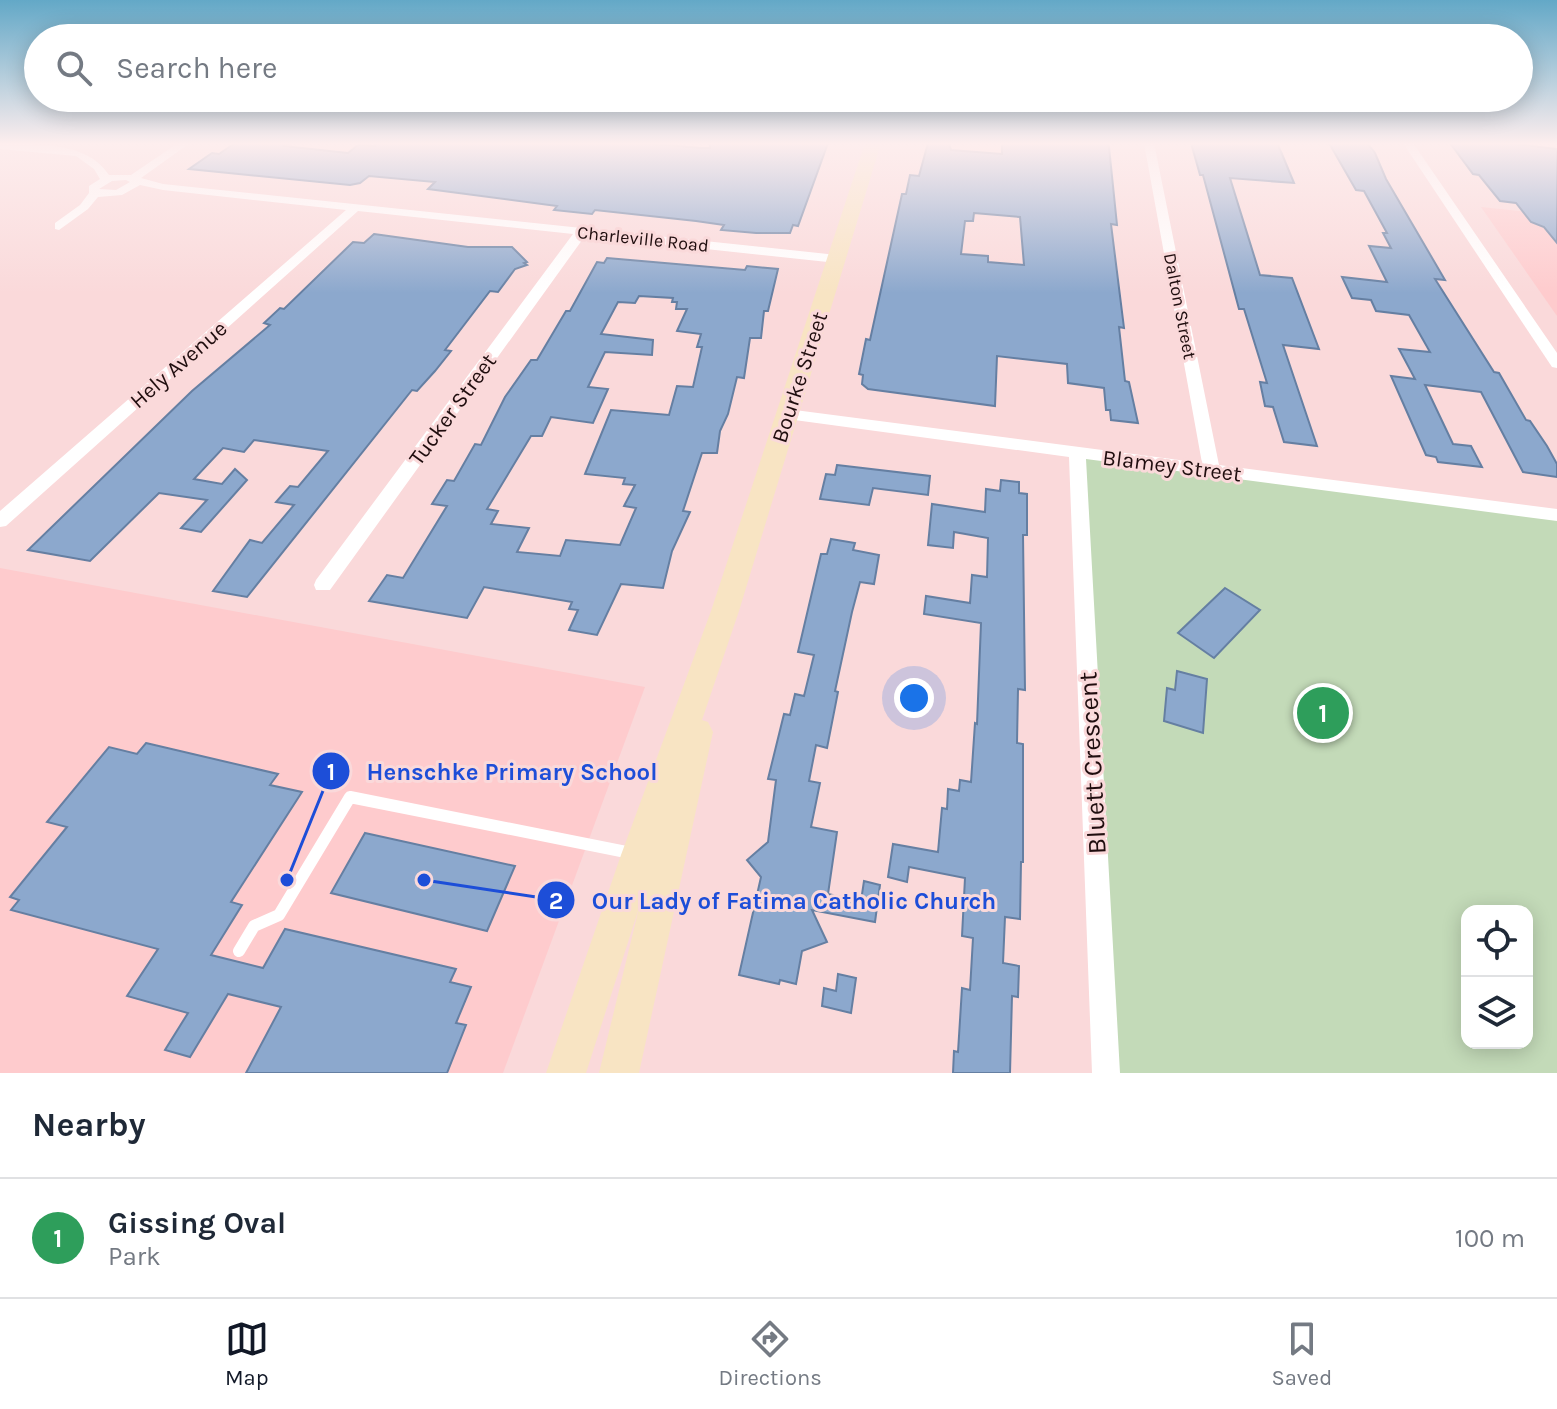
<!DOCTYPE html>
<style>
body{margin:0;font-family:Karla,sans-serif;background:#f2f2f3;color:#1f2937}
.controls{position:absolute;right:24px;bottom:24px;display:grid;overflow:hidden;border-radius:16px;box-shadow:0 4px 20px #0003}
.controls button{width:72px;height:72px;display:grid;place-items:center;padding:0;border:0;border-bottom:2px solid #e0e1e3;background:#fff;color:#1f2937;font:40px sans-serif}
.you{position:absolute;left:914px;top:698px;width:28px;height:28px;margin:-20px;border:6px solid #fff;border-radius:50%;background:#1a73e8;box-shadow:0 0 0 12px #1a73e833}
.badge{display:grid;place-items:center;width:52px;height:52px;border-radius:50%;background:#111827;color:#fff;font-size:26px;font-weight:700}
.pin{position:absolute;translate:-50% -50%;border:4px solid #fff;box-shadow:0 2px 8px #0006}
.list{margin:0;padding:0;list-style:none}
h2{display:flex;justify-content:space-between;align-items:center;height:104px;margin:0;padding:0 32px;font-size:34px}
h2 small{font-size:26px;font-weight:400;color:#747a83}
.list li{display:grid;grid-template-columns:52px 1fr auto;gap:24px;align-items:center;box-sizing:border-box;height:120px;padding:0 32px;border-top:2px solid #e0e1e3}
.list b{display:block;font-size:30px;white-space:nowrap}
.list p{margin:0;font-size:26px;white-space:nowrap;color:#747a83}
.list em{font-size:26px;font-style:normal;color:#747a83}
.icon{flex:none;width:44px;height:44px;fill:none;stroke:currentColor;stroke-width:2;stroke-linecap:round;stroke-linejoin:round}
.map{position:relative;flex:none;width:1557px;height:1073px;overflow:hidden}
.search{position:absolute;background:#fff;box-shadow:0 4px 20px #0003;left:24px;right:24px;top:24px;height:88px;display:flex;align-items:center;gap:20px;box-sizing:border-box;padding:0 28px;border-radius:44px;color:#747a83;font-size:30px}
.sheet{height:224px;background:#fff}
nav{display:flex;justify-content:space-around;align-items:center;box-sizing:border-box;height:112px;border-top:2px solid #e0e1e3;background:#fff;font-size:22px;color:#747a83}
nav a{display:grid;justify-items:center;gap:4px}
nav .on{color:#111827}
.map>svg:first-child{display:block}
.built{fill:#fecbcd}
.green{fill:#c3dab8;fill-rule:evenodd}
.building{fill:#8ca8cd;stroke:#657fa2;stroke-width:2;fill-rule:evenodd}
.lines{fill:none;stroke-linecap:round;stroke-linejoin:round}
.lane{stroke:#fff;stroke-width:12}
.street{fill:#fff;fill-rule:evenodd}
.secondary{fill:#f8e4c3;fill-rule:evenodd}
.labels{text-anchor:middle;stroke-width:6;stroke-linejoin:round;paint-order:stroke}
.far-street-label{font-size:18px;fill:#1f0d0e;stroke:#fad9da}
.street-label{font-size:22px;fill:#1f0d0e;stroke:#fad9da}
.near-street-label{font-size:26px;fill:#1f0d0e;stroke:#fad9da}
.leader{fill:none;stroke:#1d4ed8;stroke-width:3}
.callout-dot{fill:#1d4ed8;stroke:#fad9da;stroke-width:3}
.mark-label{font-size:24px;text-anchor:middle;font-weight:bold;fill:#fff}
.callout-label{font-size:24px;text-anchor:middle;font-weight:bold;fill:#1d4ed8;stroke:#fad9da;stroke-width:6;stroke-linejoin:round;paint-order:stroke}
</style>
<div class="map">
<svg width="1557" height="1073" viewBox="0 0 1557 1073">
<rect width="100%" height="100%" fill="#fad9da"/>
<g class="built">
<path d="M1481,207L1557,215V316Z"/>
<path d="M0,568L645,687L503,1073H0Z"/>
</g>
<path class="green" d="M1077,453L1557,515V1073H1106ZM1467,911H1527V1043H1467Z"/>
<g class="building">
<path d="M235,143H289L284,146L348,153L358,145L375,146V143H641L702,148H710V143H828L798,226L793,225L790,233H756L721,230L724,225L696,221L595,210L592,214L554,210L557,206L428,189L435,182L369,176L360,183L350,185L189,169L212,153L219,154Z"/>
<path d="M928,143H949L951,150L1002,154V143H1106L1109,147L1117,225L1111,224L1124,328L1119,327L1125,381L1129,382L1138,423L1111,420L1110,410H1106L1104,388L1068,383L1067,364L997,356L995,406L868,389L862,384L863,375L859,374L866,339L870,340L902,194H906L910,175L919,176ZM974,213L1020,217L1024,265L988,262V256L961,254L965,221H973Z"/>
<path d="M1191,143H1277L1282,154L1294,183L1230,178L1260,275L1292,278L1319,349L1283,345L1317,446L1284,442L1273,407L1265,406L1260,382L1267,383L1244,309H1239L1203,175H1200Z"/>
<path d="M1329,143L1368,144L1375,153L1386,179L1445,280L1435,279L1494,372L1499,373L1526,420L1530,421L1547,446L1557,464V477L1523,472L1481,392L1425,385L1453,444L1471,446L1482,467L1438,462L1436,457L1426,455L1391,376L1415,379L1399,349L1430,352L1409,315L1376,311L1371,300L1352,298L1342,277L1387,282L1369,246L1391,248L1383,233H1387L1364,191L1356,190Z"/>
<path d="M1450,143H1508L1557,149V243L1544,227L1531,222L1516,203L1500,201L1479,175L1473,174Z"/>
<path d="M374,234L468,247H512L527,262L524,263L527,265L515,269L498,292L490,291L445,350L451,351L435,371L417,391L412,390L247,597L213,591L250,540L262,543L294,505L276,502L290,486L298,487L328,451L254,440L244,452L223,448L194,479L222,484L235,469L247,480L201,532L181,528L207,500L159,493L90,561L28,550L192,391L270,325L264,323L280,308L284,309L353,242L364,243Z"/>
<path d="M607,258L745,270L747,266L778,269L768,311H764L761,338H750L744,378L737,377L728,414L720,431L717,453H702L683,511L690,512L672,551L663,588L621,584L597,635L569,630L578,610L569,609L572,602L484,587L467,618L369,601L387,575L403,578L447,506L432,504L447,480L454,481L475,444L481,445L505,397L531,360H537L566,311H570L597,262L604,263ZM639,296L673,298L672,302H677L676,309H687L677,331L701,334L697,347H702L693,387L677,386L669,415L611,410L585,474L625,478L623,484L635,485L624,506L636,508L620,545L566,540L560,556L517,552L529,528L491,524L498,511L487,509L531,436H542L551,417L593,423L608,389L588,387L605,352L652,355L653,340L601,334L618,302L635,303Z"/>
<path d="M837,465L930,476L928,495L873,488L869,505L820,499L826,474L835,475Z"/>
<path d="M1001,480L1019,482V493L1027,494V535H1023L1025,690L1018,689L1017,743L1023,744V862H1021L1020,919L1005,917L1003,963L1019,966L1018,997L1012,996L1010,1073H953L954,1051L958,1052L962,988L970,990L973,938L962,936L965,878L909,867L907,882L888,877L893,844L938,852L942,808L947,809L948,789L959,791L960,780L971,782L975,723L977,724L981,623L924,614L926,596L970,603L972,575L987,577L988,538L954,532L953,548L928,545L932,504L985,512L986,489L1000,491Z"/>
<path d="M831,539L855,543L853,550L879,555L874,584L860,582L852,612L835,691L838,692L827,748L816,745L809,781L820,783L811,827L837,832L828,894L861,901L864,881L880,885L875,922L812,910L827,942L802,951L796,984L780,980L779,984L739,975L761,877L747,860L768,842L776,780L768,779L784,714L790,715L795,694L804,696L814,655L798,652L821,554H827Z"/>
<path d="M1225,588L1260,610L1214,658L1178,633Z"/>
<path d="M1177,671L1207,679L1203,733L1164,721L1167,688L1175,690Z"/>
<path d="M146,743L278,774L270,785L302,792L231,902L242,905L211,955L263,968L285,929L456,969L450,982L471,987L456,1023L466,1025L447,1073H246L281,1007L228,994L190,1057L165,1050L188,1013L127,996L158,949L11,910L19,900L10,897L67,827L47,822L109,747L137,754Z"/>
<path d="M365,833L515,866L487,931L331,893Z"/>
<path d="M838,974L856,978L851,1013L822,1006L824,988L836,991Z"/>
</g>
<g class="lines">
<path class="lane" d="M239,951L254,926L279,915L350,797L631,853"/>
<g class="street">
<path d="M0,143C38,146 86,140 109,175H131L178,143H190L141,178L163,184L837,255L843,259L837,263L585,236L330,590H316L314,585L316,580L573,234L358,211L6,526L0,527V511L346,210L163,190L140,185L122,195L98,197L88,209L59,230L55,229V223L80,205L89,193V186L100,179L94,169L76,156L0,149ZM126,180L130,182L116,190L99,189L112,181Z"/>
<path d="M1144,143H1154L1219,465L1557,509V521L1086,459L1120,1073H1092L1069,457L787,419L779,414L787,409L1202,463Z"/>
<path d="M1403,143H1413L1557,353V368L1552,367Z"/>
</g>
<path class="secondary" d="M865,143H881L739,611L702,720L708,722L713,732L639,1073H599L639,908L586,1073H546L621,855L711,611Z"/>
</g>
<linearGradient id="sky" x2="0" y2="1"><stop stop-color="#63a8c7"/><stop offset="0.49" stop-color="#fdeeee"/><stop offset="1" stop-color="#fdeeee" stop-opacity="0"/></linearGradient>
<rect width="1557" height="293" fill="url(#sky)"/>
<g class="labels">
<g class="far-street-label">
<text transform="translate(643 239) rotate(6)" y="6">Charleville Road</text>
<text transform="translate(1180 306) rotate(79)" y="6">Dalton Street</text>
</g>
<g class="street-label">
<text transform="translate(178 364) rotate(-41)" y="8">Hely Avenue</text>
<text transform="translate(799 377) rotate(-72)" y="8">Bourke Street</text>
<text transform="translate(452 409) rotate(-54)" y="8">Tucker Street</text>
<text transform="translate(1172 465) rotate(7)" y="8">Blamey Street</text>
</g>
<g class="near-street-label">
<text transform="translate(1092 763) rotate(-93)" y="9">Bluett Crescent</text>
</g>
</g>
<path class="leader" d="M287 880L331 771M424 880L556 900"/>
<g class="callout-dot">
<circle cx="287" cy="880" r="8"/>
<circle cx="424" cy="880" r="8"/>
<circle cx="331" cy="771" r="20"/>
<circle cx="556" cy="900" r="20"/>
</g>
<g class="mark-label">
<text x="331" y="780">1</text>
<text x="556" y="909">2</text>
</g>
<g class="callout-label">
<text x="512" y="780">Henschke Primary School</text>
<text x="794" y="909">Our Lady of Fatima Catholic Church</text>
</g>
</svg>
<div class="controls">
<button><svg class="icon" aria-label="locate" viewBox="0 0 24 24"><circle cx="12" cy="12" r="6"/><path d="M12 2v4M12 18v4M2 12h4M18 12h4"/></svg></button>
<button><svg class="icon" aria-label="layers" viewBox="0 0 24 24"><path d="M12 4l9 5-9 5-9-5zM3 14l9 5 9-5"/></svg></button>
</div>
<div class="you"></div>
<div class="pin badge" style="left:1323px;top:713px;background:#2e9e5b">1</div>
<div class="search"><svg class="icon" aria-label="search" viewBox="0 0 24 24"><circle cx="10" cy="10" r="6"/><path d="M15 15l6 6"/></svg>Search here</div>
</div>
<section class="sheet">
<h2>Nearby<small></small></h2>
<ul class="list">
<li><span class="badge" style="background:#2e9e5b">1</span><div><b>Gissing Oval</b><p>Park</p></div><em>100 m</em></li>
</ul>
</section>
<nav>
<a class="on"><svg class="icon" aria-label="map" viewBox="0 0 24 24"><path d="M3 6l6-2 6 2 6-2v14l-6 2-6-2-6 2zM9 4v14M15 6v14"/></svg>Map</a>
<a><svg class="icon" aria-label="directions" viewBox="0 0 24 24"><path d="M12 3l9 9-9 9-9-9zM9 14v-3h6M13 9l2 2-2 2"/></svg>Directions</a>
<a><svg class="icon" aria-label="saved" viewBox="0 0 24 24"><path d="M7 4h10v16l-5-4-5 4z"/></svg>Saved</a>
</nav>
